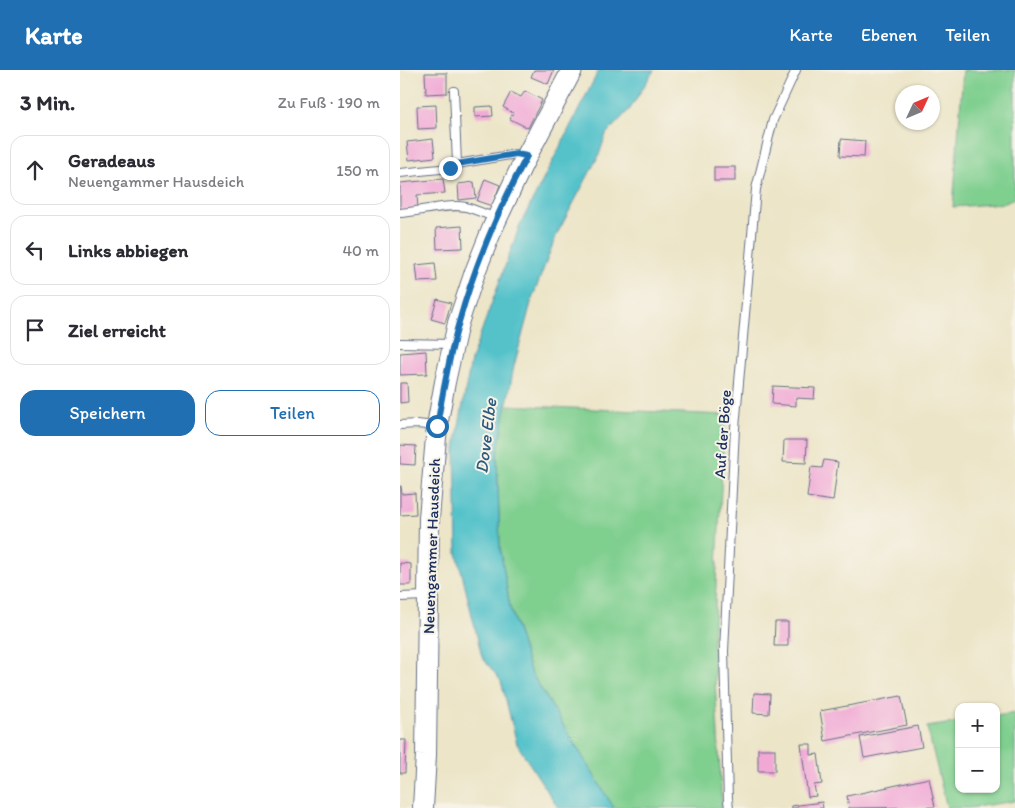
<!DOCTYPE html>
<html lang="de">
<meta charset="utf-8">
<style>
body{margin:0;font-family:Itim,sans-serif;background:#f2f2f3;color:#2b2b33}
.controls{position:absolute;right:15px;bottom:15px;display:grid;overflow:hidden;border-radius:10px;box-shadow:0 1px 4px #0004}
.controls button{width:45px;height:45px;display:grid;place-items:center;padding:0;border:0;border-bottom:1px solid #e1e1e2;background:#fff;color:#2b2b33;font:25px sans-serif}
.compass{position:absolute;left:495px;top:15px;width:45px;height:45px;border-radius:50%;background:#fff;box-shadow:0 1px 4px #0004;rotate:46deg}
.stop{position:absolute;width:15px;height:15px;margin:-11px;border:4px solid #1f6fb2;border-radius:50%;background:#fff}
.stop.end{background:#1f6fb2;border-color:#fff;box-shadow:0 1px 5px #0008}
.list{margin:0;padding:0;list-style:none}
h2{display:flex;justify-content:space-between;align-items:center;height:65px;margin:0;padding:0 20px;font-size:21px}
h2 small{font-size:16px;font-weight:400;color:#7c7c81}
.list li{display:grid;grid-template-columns:32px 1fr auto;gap:15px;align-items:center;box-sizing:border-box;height:70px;margin:0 10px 10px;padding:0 10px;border:1px solid #e1e1e2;border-radius:15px}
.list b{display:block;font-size:19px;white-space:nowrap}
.list p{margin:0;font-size:16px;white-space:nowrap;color:#7c7c81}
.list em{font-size:16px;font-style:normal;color:#7c7c81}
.actions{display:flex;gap:10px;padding:15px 20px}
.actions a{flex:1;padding:11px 0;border:1px solid #1f6fb2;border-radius:15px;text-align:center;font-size:18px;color:#1f6fb2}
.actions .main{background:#1f6fb2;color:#fff}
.icon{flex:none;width:28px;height:28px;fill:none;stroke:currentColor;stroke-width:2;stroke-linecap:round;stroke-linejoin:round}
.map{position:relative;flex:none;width:615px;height:738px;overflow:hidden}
header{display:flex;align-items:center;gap:30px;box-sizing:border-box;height:70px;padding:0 25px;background:#1f6fb2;color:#fff}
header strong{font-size:24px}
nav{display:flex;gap:28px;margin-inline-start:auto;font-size:18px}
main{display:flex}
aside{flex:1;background:#fff}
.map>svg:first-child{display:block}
.green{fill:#7fcf8f;stroke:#4d7f76}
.water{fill:#54c2ca;stroke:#387894}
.building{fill:#f1a8d5}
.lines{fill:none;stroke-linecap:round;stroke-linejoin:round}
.service-casing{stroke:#646f83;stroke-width:10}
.tertiary-casing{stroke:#646f83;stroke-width:22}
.service{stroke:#fff;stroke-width:8}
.tertiary{stroke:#fff;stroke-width:20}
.route{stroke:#1f6fb2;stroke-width:6}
.labels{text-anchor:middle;stroke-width:4;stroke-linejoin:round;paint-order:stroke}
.street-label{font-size:16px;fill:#1b2f5e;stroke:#f7f3e8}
.water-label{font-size:18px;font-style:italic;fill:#2c5b7e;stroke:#f7f3e8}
</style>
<header>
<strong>Karte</strong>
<nav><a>Karte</a><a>Ebenen</a><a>Teilen</a></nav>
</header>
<main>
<aside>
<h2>3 Min.<small>Zu Fuß · 190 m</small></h2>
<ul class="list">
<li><svg class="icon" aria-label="ahead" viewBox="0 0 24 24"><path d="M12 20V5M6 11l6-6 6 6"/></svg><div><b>Geradeaus</b><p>Neuengammer Hausdeich</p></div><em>150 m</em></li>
<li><svg class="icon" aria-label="left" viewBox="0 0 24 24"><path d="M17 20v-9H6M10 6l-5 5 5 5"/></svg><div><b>Links abbiegen</b></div><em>40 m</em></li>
<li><svg class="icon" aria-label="arrive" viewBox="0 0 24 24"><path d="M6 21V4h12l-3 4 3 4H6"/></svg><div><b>Ziel erreicht</b></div></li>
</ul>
<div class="actions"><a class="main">Speichern</a><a>Teilen</a></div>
</aside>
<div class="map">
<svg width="615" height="738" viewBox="0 0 615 738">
<rect width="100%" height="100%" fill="#f7f3e8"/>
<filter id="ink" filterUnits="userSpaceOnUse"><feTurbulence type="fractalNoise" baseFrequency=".02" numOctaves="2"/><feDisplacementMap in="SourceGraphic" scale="10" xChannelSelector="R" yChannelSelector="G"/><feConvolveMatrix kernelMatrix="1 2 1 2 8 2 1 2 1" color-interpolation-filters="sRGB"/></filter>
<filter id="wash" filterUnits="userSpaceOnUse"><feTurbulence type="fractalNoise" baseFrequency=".0096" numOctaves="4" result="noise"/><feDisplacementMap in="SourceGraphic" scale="20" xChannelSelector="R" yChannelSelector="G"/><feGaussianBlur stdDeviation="1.12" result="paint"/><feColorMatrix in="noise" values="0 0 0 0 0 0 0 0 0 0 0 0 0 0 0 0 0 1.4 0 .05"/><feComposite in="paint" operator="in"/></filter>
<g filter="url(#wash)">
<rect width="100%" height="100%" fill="#ece5c8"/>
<g class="green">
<path d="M563,0H615V127L606,133L553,137Z"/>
<path d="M106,335L325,345L313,572L322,738H214L130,601L110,537L100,477L97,386Z"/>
<path d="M615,643V731L569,738H547L527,657L559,652V719H596V646Z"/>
</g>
<path class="water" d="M199,0H254L230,39L206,64L199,85L156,166L132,229L114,296L97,386L100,477L110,537L130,601L214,738H158L117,674L101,611L82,587L57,483L55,378L71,290L120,155Z"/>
<g id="blocks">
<g class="building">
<path d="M134,0H154L148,14L131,7Z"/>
<path d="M25,3H47V23L26,24Z"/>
<path d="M125,21L142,30L128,58L110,49L113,43L103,37L111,22L121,27Z"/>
<path d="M36,35L37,58L18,59L17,36Z"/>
<path d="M92,36L93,46L75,47V37Z"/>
<path d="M33,69L35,87L9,90L7,72Z"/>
<path d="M441,69L465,71L464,87L440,86Z"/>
<rect x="314" y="97" width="21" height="14"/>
<path d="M43,109L45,123L17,125L18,138L0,140V113Z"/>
<path d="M85,109L100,115L92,136L77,131Z"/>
<path d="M74,112L76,128L59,130L58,114Z"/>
<path d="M62,156L63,178L37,179L36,158Z"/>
<path d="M35,193L37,211L18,212L16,195Z"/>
<path d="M37,229L51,233L45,253L31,249Z"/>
<path d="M26,281L27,304L0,305V283Z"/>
<path d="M0,313H7L8,332L0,333Z"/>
<path d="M373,316L415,318L414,329L396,328V336L372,334Z"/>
<path d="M384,370H407L406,393L383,392Z"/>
<path d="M0,375L16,376L15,395L0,394Z"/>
<path d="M424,390L438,392L433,431L407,427L411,397L422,398Z"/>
<path d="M0,416H1L2,424L15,423L16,444L0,445Z"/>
<path d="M0,493L11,494V515H0Z"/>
<path d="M375,552H388V576H374Z"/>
<path d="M354,623L370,624L369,644L353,643Z"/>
<path d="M501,626L507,655L425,671L420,641Z"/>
<path d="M518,656L522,677L464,688L460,667Z"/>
<path d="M0,670H6L5,703H0Z"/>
<path d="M401,674H411V685L418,684L422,714L414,715L416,726L408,727Z"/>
<rect x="358" y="679" width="17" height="22"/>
<path d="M529,708L535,737L449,738L447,726Z"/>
<path d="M422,732L423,738H392L391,736Z"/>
</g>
</g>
</g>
<g filter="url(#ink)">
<use href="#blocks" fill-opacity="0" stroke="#646f83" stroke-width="1"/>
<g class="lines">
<g class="service-casing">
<g id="service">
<path d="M54,21L57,94L116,84L125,86"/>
<path d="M0,103L50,98L57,94"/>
<path d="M0,143C19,142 48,133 66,137C76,140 86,144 96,148"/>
<path d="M0,273L52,274"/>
<path d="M0,355L17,354L35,356"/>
<path d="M0,527L26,526"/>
<path d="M329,738L328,730L324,581L335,358L356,119L373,50L396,0"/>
</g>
</g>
<g class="tertiary-casing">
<path id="tertiary" d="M23,738L26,685L29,448L37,356L45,312L58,253L75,202L93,157L123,93L172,0"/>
</g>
<use href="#service" class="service"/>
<use href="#tertiary" class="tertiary"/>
</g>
</g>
<g class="lines" filter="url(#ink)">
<path class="route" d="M37,356C43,321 49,286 59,252C75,195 99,138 127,86L116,84L57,94L50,98"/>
</g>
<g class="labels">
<g class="street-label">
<text transform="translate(322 364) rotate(-86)" y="6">Auf der Böge</text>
<text transform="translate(31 476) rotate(-88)" y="6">Neuengammer Hausdeich</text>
</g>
<g class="water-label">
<text transform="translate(86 366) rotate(-83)" y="6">Dove Elbe</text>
</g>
</g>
</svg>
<div class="controls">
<button>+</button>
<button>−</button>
</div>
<svg class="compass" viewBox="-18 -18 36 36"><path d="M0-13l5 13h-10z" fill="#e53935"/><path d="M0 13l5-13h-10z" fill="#7c7c81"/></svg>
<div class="stop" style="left:37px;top:356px"></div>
<div class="stop end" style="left:50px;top:98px"></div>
</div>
</main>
